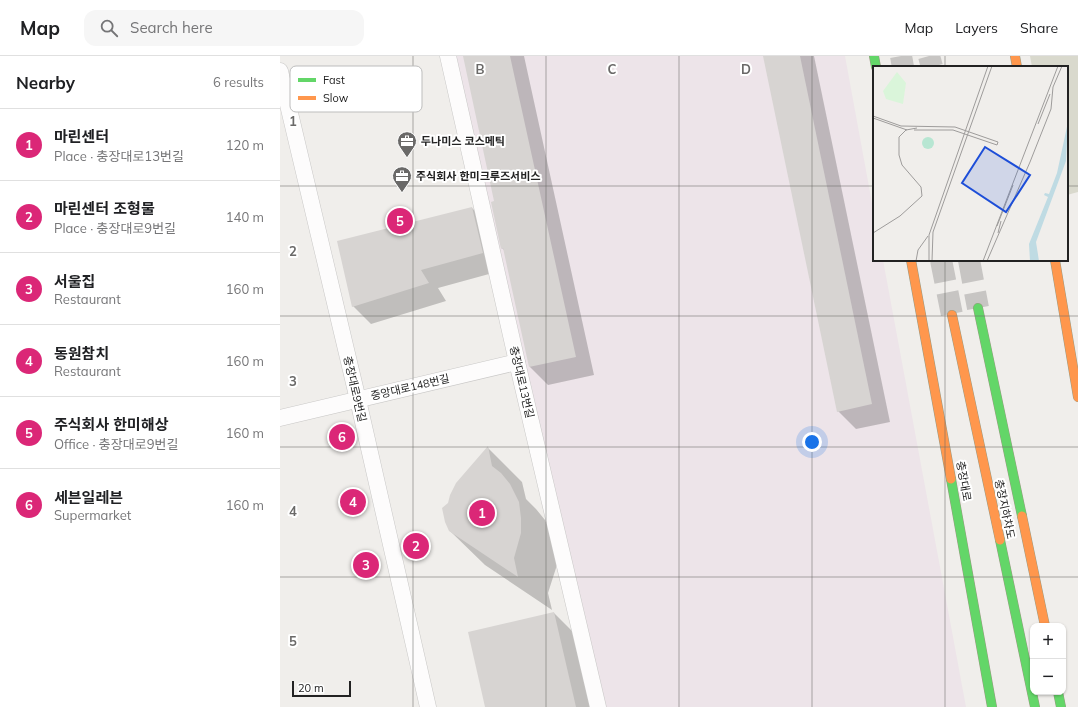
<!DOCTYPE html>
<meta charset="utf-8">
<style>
body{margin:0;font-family:Mulish,"Noto Sans KR",sans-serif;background:#f6f6f6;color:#202124}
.controls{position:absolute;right:12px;bottom:12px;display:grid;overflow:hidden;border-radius:8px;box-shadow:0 1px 3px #0004}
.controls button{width:36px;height:36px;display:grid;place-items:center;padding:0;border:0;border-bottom:1px solid #e0e0e0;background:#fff;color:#202124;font:20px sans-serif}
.scale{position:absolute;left:12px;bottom:10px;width:59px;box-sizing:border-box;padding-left:4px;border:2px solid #222;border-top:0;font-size:11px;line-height:14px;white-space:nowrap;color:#222;-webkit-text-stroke:3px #fff;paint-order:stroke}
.you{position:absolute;left:532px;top:386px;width:14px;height:14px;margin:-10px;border:3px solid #fff;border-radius:50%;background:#1a73e8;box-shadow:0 0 0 6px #1a73e833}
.badge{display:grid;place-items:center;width:26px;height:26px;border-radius:50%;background:#db2777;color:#fff;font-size:13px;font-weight:700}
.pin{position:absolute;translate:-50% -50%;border:2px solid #fff;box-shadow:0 1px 4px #0006}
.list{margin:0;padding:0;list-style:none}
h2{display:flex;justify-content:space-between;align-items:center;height:52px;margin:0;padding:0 16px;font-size:17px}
h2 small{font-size:13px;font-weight:400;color:#757577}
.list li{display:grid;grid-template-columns:26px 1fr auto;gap:12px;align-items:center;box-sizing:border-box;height:72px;padding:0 16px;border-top:1px solid #e0e0e0}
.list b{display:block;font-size:15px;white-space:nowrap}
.list p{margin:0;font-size:13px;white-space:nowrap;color:#757577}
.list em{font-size:13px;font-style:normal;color:#757577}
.icon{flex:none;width:22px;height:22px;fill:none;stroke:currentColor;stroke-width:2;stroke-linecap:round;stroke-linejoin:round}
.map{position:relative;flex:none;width:798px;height:651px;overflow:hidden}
header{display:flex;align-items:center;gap:24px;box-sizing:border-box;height:56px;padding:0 20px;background:#fff;border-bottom:1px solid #e0e0e0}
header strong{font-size:19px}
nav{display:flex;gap:22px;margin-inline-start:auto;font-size:14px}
.search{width:280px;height:36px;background:#f6f6f6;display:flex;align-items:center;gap:10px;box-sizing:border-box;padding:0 14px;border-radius:12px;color:#757577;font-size:15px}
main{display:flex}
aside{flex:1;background:#fff}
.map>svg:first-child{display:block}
.industrial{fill:#ede4e9}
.construction{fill:#d9d9cd}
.shadow{fill:#0003}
.building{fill:#d7d4d2}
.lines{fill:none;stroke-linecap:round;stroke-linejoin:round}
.secondary-tunnel{stroke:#c7c5c3;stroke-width:22;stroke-dasharray:22 11;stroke-linecap:butt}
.street-casing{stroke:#c9c8c7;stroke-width:17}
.fast-casing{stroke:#999a82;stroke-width:10}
.slow-casing{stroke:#999a82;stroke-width:10}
.street{stroke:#fdfcfc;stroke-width:16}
.fast{stroke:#63d668;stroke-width:9}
.slow{stroke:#ff974d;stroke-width:9}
.grid{fill:none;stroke:#6a6968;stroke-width:1;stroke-opacity:0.55}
.labels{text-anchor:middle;stroke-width:4;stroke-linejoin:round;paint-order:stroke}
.poi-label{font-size:11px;font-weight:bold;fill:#222;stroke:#fff;text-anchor:start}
.street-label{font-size:11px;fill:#222;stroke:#fff}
.inset-road{fill:none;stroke:#9e9c9b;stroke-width:1}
.view{fill:#1d4ed8;fill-opacity:0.15;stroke:#1d4ed8;stroke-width:2}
.inset-edge{fill:none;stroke:#222;stroke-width:2}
.key{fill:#fff;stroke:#bdbdbd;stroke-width:1}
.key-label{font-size:11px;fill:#222}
.grid-label{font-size:13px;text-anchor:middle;font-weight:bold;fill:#6a6968;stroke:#fff;stroke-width:4;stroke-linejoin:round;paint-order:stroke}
</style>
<header>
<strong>Map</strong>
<div class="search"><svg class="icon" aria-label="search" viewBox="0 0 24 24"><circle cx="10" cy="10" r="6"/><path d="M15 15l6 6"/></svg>Search here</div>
<nav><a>Map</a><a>Layers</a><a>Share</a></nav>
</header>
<main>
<aside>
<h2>Nearby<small>6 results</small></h2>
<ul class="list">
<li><span class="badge">1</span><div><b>마린센터</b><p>Place · 충장대로13번길</p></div><em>120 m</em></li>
<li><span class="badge">2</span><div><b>마린센터 조형물</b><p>Place · 충장대로9번길</p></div><em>140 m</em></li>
<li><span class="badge">3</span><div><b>서울집</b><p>Restaurant</p></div><em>160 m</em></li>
<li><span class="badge">4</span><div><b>동원참치</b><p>Restaurant</p></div><em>160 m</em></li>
<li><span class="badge">5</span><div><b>주식회사 한미해상</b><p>Office · 충장대로9번길</p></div><em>160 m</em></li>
<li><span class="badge">6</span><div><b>세븐일레븐</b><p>Supermarket</p></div><em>160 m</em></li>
</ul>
</aside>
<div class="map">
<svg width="798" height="651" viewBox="0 0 798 651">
<rect width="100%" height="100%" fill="#f0eeeb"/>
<path class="industrial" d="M176,0H565L594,158V204H603L686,651H326L245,323Z"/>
<path class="construction" d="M750,0H798V136L787,139V11H752Z"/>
<g class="shadow">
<path d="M184,0H244L314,319L268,329L250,311L225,195L222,192L215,146Z"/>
<path d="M484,0H534L610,366L576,373L558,355Z"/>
<path d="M192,152L210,170L220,215L158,232L166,245L91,268L73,250Z"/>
<path d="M208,392L242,426L246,443L256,453L265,464L273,482L276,498V512L268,537L272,554L205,509L169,474V448Z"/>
<path d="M274,557L309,592L322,651H206Z"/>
</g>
<g class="building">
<path d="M183,0H230L296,301L249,311L223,192L221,193L211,146L214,145Z"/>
<path d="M483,0H520L592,348L557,356Z"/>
<path d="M192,151L203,197L141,214L149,227L72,251L57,185Z"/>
<path d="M208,390L212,410L221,417L230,428L239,446L241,462V477L234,502L238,521L169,475L165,466L162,452L168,447L170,439L176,427Z"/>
<path d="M274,556L296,651H205L188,576Z"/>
</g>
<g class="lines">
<g class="secondary-tunnel">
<path d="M621,0L623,11"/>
<path d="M649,0L652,11"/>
<path d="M661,204L672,259"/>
<path d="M689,204L698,252"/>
</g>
<g class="street-casing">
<g id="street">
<path d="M168,0L237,306L318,651"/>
<path d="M0,15L78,344L148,651"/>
<path d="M0,362L237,306"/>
</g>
</g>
<g class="fast-casing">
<g id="fast">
<path d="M594,0L596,11"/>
<path d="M698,252L742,460"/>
<path d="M671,423L712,651"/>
<path d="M720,484L755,651"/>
<path d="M778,636L781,651"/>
</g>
</g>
<g class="slow-casing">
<g id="slow">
<path d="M735,0L737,11"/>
<path d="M631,204L671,423"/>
<path d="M775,204L798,341"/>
<path d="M672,259L720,484"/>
<path d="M742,460L765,570"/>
</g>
</g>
<use href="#street" class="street"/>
<use href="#fast" class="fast"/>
<use href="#slow" class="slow"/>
</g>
<path class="grid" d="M133,0V651M266,0V651M399,0V651M532,0V651M665,0V11M0,130H594M787,130H798M665,204V651M0,260H798M0,391H798M0,521H798"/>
<defs>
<g id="office-pin" transform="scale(1)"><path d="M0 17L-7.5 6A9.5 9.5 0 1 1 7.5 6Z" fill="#6a6968" stroke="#fff"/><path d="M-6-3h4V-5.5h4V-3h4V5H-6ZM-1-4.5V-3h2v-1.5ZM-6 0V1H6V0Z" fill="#fff"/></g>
</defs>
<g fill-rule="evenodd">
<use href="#office-pin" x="127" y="85"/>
<use href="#office-pin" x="122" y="120"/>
</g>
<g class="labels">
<g class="poi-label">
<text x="141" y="89">두나미스 코스메틱</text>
<text x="136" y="124">주식회사 한미크루즈서비스</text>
</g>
<g class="street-label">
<text transform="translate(242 326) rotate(77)" y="4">충장대로13번길</text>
<text transform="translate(130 331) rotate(-13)" y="4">중앙대로148번길</text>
<text transform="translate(75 333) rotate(77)" y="4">충장대로9번길</text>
<text transform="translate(684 425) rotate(80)" y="4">충장대로</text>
<text transform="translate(725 453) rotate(78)" y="4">충장지하차도</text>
</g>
</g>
<g transform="translate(593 10)">
<rect width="195" height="195" fill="#f0eeeb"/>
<path d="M24,6L33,17L30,38L13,33L10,25Z" fill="#daf5da"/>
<path d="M49 77a6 6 0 1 1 12 0a6 6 0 1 1-12 0Z" fill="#b7e6d2"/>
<path d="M195,56L193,95L163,176L166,195H157L156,178L175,131L171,129L172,127L176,128L184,107Z" fill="#bfdbe3"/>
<path class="inset-road" d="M0,50L28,60L82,61L125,76M0,52L34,64M165,58L177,28M41,64H80L124,79L125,76M124,160L140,119M0,167L27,150L49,130L48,121L29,99L26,89V71L33,64L44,62M125,167L128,155M43,195L45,184L55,170M56,195V169L115,0M59,195L60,166L119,0M110,195L185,0M114,195L157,96L178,43L180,21L189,0"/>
<path class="view" d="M112,81L157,109L133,146L89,117Z"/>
<rect width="195" height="195" class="inset-edge"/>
</g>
<rect x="10" y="10" width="132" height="46" rx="6" class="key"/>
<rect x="18" y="22" width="18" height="4" fill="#63d668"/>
<rect x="18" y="40" width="18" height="4" fill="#ff974d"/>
<g class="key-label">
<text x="43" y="28">Fast</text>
<text x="43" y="46">Slow</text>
</g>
<g class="grid-label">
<text x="200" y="18">B</text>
<text x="332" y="18">C</text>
<text x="466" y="18">D</text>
<text x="13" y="70">1</text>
<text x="13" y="200">2</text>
<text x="13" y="330">3</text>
<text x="13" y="460">4</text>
<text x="13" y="590">5</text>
</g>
</svg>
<div class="controls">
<button>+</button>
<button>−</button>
</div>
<div class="scale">20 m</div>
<div class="you"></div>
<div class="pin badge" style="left:202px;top:457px">1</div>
<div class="pin badge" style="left:136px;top:490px">2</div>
<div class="pin badge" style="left:86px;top:509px">3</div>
<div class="pin badge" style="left:73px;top:446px">4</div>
<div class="pin badge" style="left:120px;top:165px">5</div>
<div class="pin badge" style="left:62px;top:381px">6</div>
</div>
</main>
